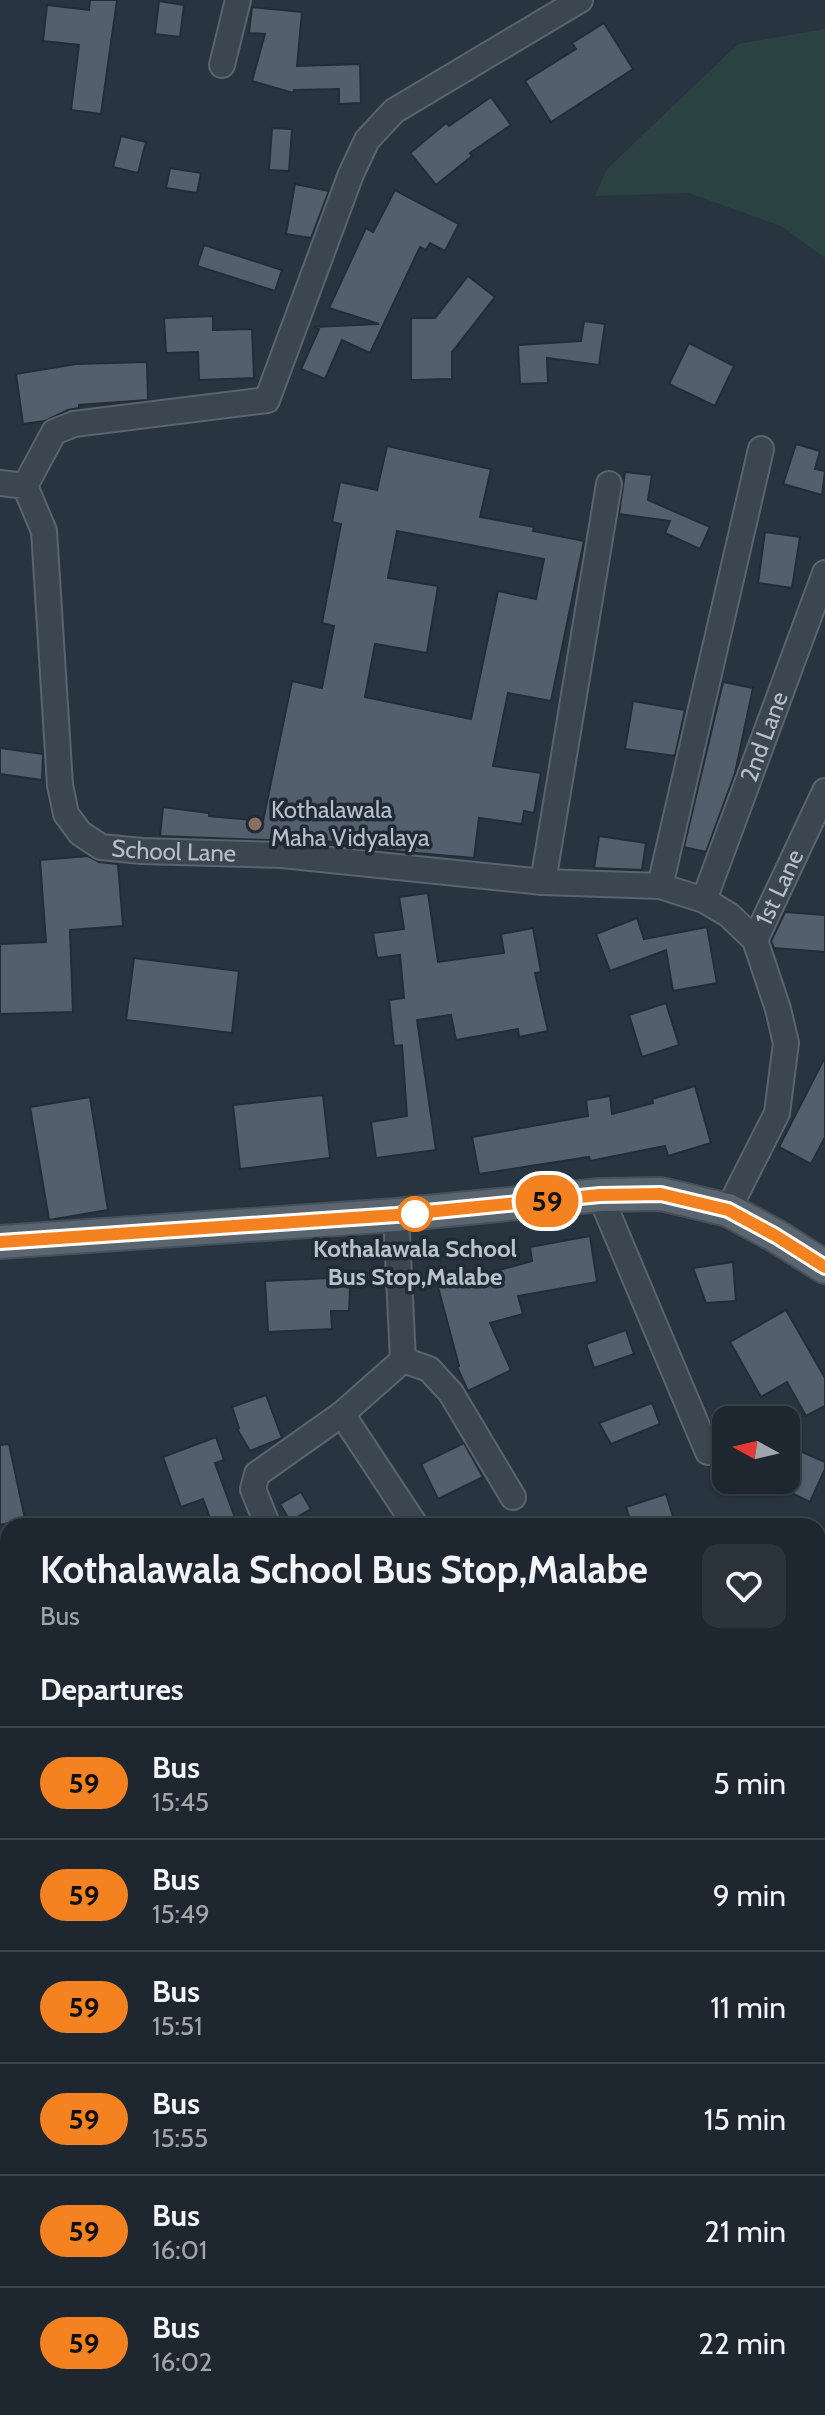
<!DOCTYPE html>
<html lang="en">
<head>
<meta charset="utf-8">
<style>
  body { margin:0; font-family:Cabin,sans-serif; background:#2b333b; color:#f1f3f6; height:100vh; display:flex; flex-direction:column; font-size:30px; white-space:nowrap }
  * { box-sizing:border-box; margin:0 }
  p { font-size:26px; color:#a1a5aa }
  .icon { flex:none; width:44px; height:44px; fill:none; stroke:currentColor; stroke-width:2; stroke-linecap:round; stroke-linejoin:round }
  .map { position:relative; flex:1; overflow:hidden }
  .side { position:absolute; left:0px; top:1518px; width:826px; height:898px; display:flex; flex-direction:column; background:#1e272f; border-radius:24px 24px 0 0; box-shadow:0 2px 6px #0004,0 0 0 2px #3c444b }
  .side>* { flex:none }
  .badge { padding:0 16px; border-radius:26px; font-size:28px; line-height:52px }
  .needle { width:52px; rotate:278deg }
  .controls { position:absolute; left:712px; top:1406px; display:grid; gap:16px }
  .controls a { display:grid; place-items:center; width:88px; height:88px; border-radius:16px; background:#1e272f; box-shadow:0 2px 6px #0004,0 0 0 2px #3c444b; font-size:40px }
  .map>.badge { position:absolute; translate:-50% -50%; box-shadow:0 0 0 4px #fff }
  h2 { padding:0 40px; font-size:30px; line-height:72px }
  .round { display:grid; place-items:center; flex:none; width:84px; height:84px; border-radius:16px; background:#2b333b }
  .headline { display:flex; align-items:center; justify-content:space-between; height:136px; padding:0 40px }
  h1 { font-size:38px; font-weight:800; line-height:60px }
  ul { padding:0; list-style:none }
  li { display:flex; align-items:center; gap:24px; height:112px; padding:0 40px; border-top:2px solid #3c444b }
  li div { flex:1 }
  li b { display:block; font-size:30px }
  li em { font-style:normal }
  li .badge { min-width:88px; font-weight:700; text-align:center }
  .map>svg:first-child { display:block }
  .green { fill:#2b4242 }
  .building { fill:#535f6d; stroke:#222d37; stroke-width:2; fill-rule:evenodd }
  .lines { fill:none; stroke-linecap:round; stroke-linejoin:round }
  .minor-casing { stroke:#59646d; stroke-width:28 }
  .major-casing { stroke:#454f59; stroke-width:36 }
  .minor { stroke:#3c4650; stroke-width:24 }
  .major { stroke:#5a656f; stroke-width:32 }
  .line-casing { stroke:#fff; stroke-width:18 }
  .line { stroke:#f58220; stroke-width:12 }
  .education-dot { fill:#8d6e63; stroke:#202b35; stroke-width:3 }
  .stop-dot { fill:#fff; stroke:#f58220; stroke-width:4 }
  .labels { text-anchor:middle; stroke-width:7; stroke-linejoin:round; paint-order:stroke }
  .street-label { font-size:24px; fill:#b8c1ca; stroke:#202b35 }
  .poi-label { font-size:24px; fill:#b8c1ca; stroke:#202b35; text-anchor:start }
  .stop-label { font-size:24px; font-weight:bold; fill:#b8c1ca; stroke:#202b35 }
</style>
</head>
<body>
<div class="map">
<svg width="825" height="2415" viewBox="0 0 825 2415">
  <rect width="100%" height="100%" fill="#28343f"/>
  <!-- green -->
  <path class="green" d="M825,29v229l-44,-32 -92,-33 -94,3 12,-27 131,-125z"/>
  <!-- building -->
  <g class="building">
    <path d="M90,0h27l-16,114 -30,-4 8,-65 -36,-4 4,-36 42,5z"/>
    <path d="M159,1l25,4 -4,32 -25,-3z"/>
    <path d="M252,7l50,5 -5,54 63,-2 1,39 -22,1v-15l-45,1 -1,3 -41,-12 13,-47 -16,-1z"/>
    <path d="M604,23l29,46 -82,53 -26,-41 51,-32 -4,-6z"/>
    <path d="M491,97l20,28 -41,28 2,3 -36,29 -26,-32 36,-30 3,3z"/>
    <path d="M272,128l20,1 -3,42 -20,-1z"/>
    <path d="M121,136l25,6 -8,31 -25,-6z"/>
    <path d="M170,168l31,5 -4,20 -31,-5z"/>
    <path d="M295,184l34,7 -18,47 -25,-4z"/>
    <path d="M395,190l64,34 -14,27 -15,-8 -4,7 -6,-3 -50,106 -28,-13 -17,39 -24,-10 18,-40 -5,-2 65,-3 -50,-16 37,-80 7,4z"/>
    <path d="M204,245l78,25 -7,21 -78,-25z"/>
    <path d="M468,276l27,21 -43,55v27l-41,1v-62h24z"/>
    <path d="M213,316v14l39,-1 2,49 -55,2 -1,-28 -32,1 -2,-35z"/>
    <path d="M584,321l21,3 -6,41 -52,-7 1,25 -28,1 -2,-39 63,-4z"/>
    <path d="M689,343l45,23 -19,40 -46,-22z"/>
    <path d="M147,362l1,38 -69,5v3l-11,2 -23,11 -22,3 -7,-50 60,-10z"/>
    <path d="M796,444l24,7 -5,18 10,2 -3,24 -39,-11z"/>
    <path d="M387,446l104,23 -11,48 54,10 -1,4 51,10 -33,160 -43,-8 -15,73 48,7 -7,40 -10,-2 -2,13 -43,-6 -5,40 -116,-10 -66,-15 -1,8 -131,-5 3,-29 46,6v3l54,5 29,-140 30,7 12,-62 -12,-3 19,-99 -9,-2 8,-40 37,8zM397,531l147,28 -8,40 -38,-8 -27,128 -106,-22 10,-53 52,9 11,-67 -50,-8z"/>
    <path d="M625,472l27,3 -4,25 62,27 -10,22 -35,-16 5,-12 -51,-7z"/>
    <path d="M765,532l35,5 -8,51 -34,-5z"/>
    <path d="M723,682l30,6 -18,85 -29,79 -22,-5z"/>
    <path d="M633,701l52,9 -10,46 -50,-7z"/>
    <path d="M0,748l43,6 -1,26 -42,-6z"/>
    <path d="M599,836l47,7 -4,27 -48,-2z"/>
    <path d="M88,856l11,6 19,2 5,62 -53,4 3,82 -73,2v-70l46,-2 -6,-82z"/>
    <path d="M428,893l10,69 66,-9 -3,-19 32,-6 8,44 -6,1 13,58 -29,6 -1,-8 -62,11 -5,-25 -34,5 19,130 -60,8 -5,-36 36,-6 -5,-71 -8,1 -5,-46 15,-2 -4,-43 -23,3 -4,-25 31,-4 -5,-32z"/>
    <path d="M785,912l40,3v37l-51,-4 -3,-7z"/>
    <path d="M637,918l7,21 63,-12 10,56 -44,8 -7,-41 -56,21 -14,-37z"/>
    <path d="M134,958l105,13 -7,62 -106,-13z"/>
    <path d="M666,1003l13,42 -37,12 -13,-42z"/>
    <path d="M825,1057v80l-14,27 -32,-17z"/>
    <path d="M695,1086l16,57 -43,13 -3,-10 -75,15 -1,-4 -110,17 -7,-37 116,-21 -2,-16 24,-4 2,18 41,-11 -1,-4z"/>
    <path d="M323,1095l7,63 -90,11 -7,-64z"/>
    <path d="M90,1097l18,113 -59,10 -19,-113z"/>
    <path d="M590,1236l7,46 -79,14 5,18 -33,9 21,47 -43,21 -11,-24 2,-1 -21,-79 94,-26 -2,-14z"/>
    <path d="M733,1262l3,39 -30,2 -13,-35z"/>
    <path d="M330,1278v8l20,1 -1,24h-18l1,18 -64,3 -3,-51z"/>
    <path d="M786,1310l39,68v28l-19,10 -19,-34 -26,15 -31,-55z"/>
    <path d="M626,1330l8,24 -40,14 -8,-24z"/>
    <path d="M266,1395l16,43 -32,13 -13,-22 2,-1 -7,-21z"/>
    <path d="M652,1403l8,21 -49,20 -12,-21z"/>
    <path d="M216,1437l8,23 -9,3 23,63h-25l-10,-27 -22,8 -18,-50z"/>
    <path d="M464,1443l19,34 -45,22 -17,-35z"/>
    <path d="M9,1444l16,75 -25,6v-80z"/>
    <path d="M800,1451l25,11v7l-15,33 -27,-13z"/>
    <path d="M301,1492l10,17 -21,12 -10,-17z"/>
    <path d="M666,1494l10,32h-44l-6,-19z"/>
  </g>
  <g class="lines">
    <!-- minor casing -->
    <g class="minor-casing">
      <g id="minor">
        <path d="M222,65l16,-65"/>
        <path id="s1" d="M0,483l25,3 19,45 16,254 6,29 14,19 21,14 41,4 140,4 261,27 117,4 44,14 25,15 26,25 23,69 8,34 -9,70 -49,97"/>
        <path d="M25,486l29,-54 20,-8 193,-24 84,-226 16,-34 27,-29 186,-111"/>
        <path d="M543,882l66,-398"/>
        <path d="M660,886l101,-437"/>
        <path id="s2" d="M704,900l121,-327"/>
        <path id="s3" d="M755,940l70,-149"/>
        <path d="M600,1195l108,257"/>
        <path d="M403,1360l26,9 22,24 62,104"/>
        <path d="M342,1414l74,112"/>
        <path d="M268,1526l-15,-37 4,-15 85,-60 61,-54 -7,-145"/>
        <path d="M0,1795l8,1"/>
        <path d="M818,1962l7,-2"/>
        <path d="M818,2267h7"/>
        <path d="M274,2408l15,7"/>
        <path d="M434,2415l2,-7"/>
        <path d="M744,2415l1,-7"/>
      </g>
    </g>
    <!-- major casing -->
    <g class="major-casing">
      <path id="major" d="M0,1242l396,-27 204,-20 61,-1 67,16 48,26 49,31"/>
    </g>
    <!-- minor -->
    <use href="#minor" class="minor"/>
    <!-- major -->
    <use href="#major" class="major"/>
  </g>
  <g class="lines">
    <!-- line casing -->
    <g class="line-casing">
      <path id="line" d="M0,1242l396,-27 204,-20 61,-1 67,16 48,26 49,31"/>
    </g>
    <!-- line -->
    <use href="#line" class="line"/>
  </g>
  <!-- markers -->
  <circle class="education-dot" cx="255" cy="824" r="8"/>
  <circle class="stop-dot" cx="415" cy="1214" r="16"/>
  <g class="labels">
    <!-- street labels -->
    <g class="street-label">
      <text dy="8" stroke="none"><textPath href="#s2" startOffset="174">2nd Lane</textPath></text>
      <text dy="8" stroke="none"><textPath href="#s1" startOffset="480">School Lane</textPath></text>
      <text dy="8" stroke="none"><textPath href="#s3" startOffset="58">1st Lane</textPath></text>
    </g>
    <!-- poi labels -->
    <g class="poi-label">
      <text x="271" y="818">Kothalawala<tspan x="271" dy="28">Maha Vidyalaya</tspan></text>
    </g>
    <!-- stop labels -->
    <g class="stop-label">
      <text x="415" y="1257">Kothalawala School<tspan x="415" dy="28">Bus Stop,Malabe</tspan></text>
    </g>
  </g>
</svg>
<div class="controls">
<a><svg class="needle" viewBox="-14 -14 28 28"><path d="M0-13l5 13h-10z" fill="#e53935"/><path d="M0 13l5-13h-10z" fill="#a1a5aa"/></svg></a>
</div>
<b class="badge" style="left:547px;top:1201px;background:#f58220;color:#111">59</b>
<section class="side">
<div class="headline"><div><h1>Kothalawala School Bus Stop,Malabe</h1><p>Bus</p></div><a class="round"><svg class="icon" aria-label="heart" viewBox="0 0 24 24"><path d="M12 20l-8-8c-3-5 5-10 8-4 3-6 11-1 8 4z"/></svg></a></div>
<h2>Departures</h2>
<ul>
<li><span class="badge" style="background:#f58220;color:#111">59</span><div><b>Bus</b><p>15:45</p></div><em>5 min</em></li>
<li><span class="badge" style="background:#f58220;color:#111">59</span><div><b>Bus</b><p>15:49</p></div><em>9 min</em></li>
<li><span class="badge" style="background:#f58220;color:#111">59</span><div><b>Bus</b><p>15:51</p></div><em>11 min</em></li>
<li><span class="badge" style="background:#f58220;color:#111">59</span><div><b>Bus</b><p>15:55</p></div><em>15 min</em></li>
<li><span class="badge" style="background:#f58220;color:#111">59</span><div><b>Bus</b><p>16:01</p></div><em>21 min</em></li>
<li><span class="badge" style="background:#f58220;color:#111">59</span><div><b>Bus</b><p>16:02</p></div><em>22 min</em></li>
</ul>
</section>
</div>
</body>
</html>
